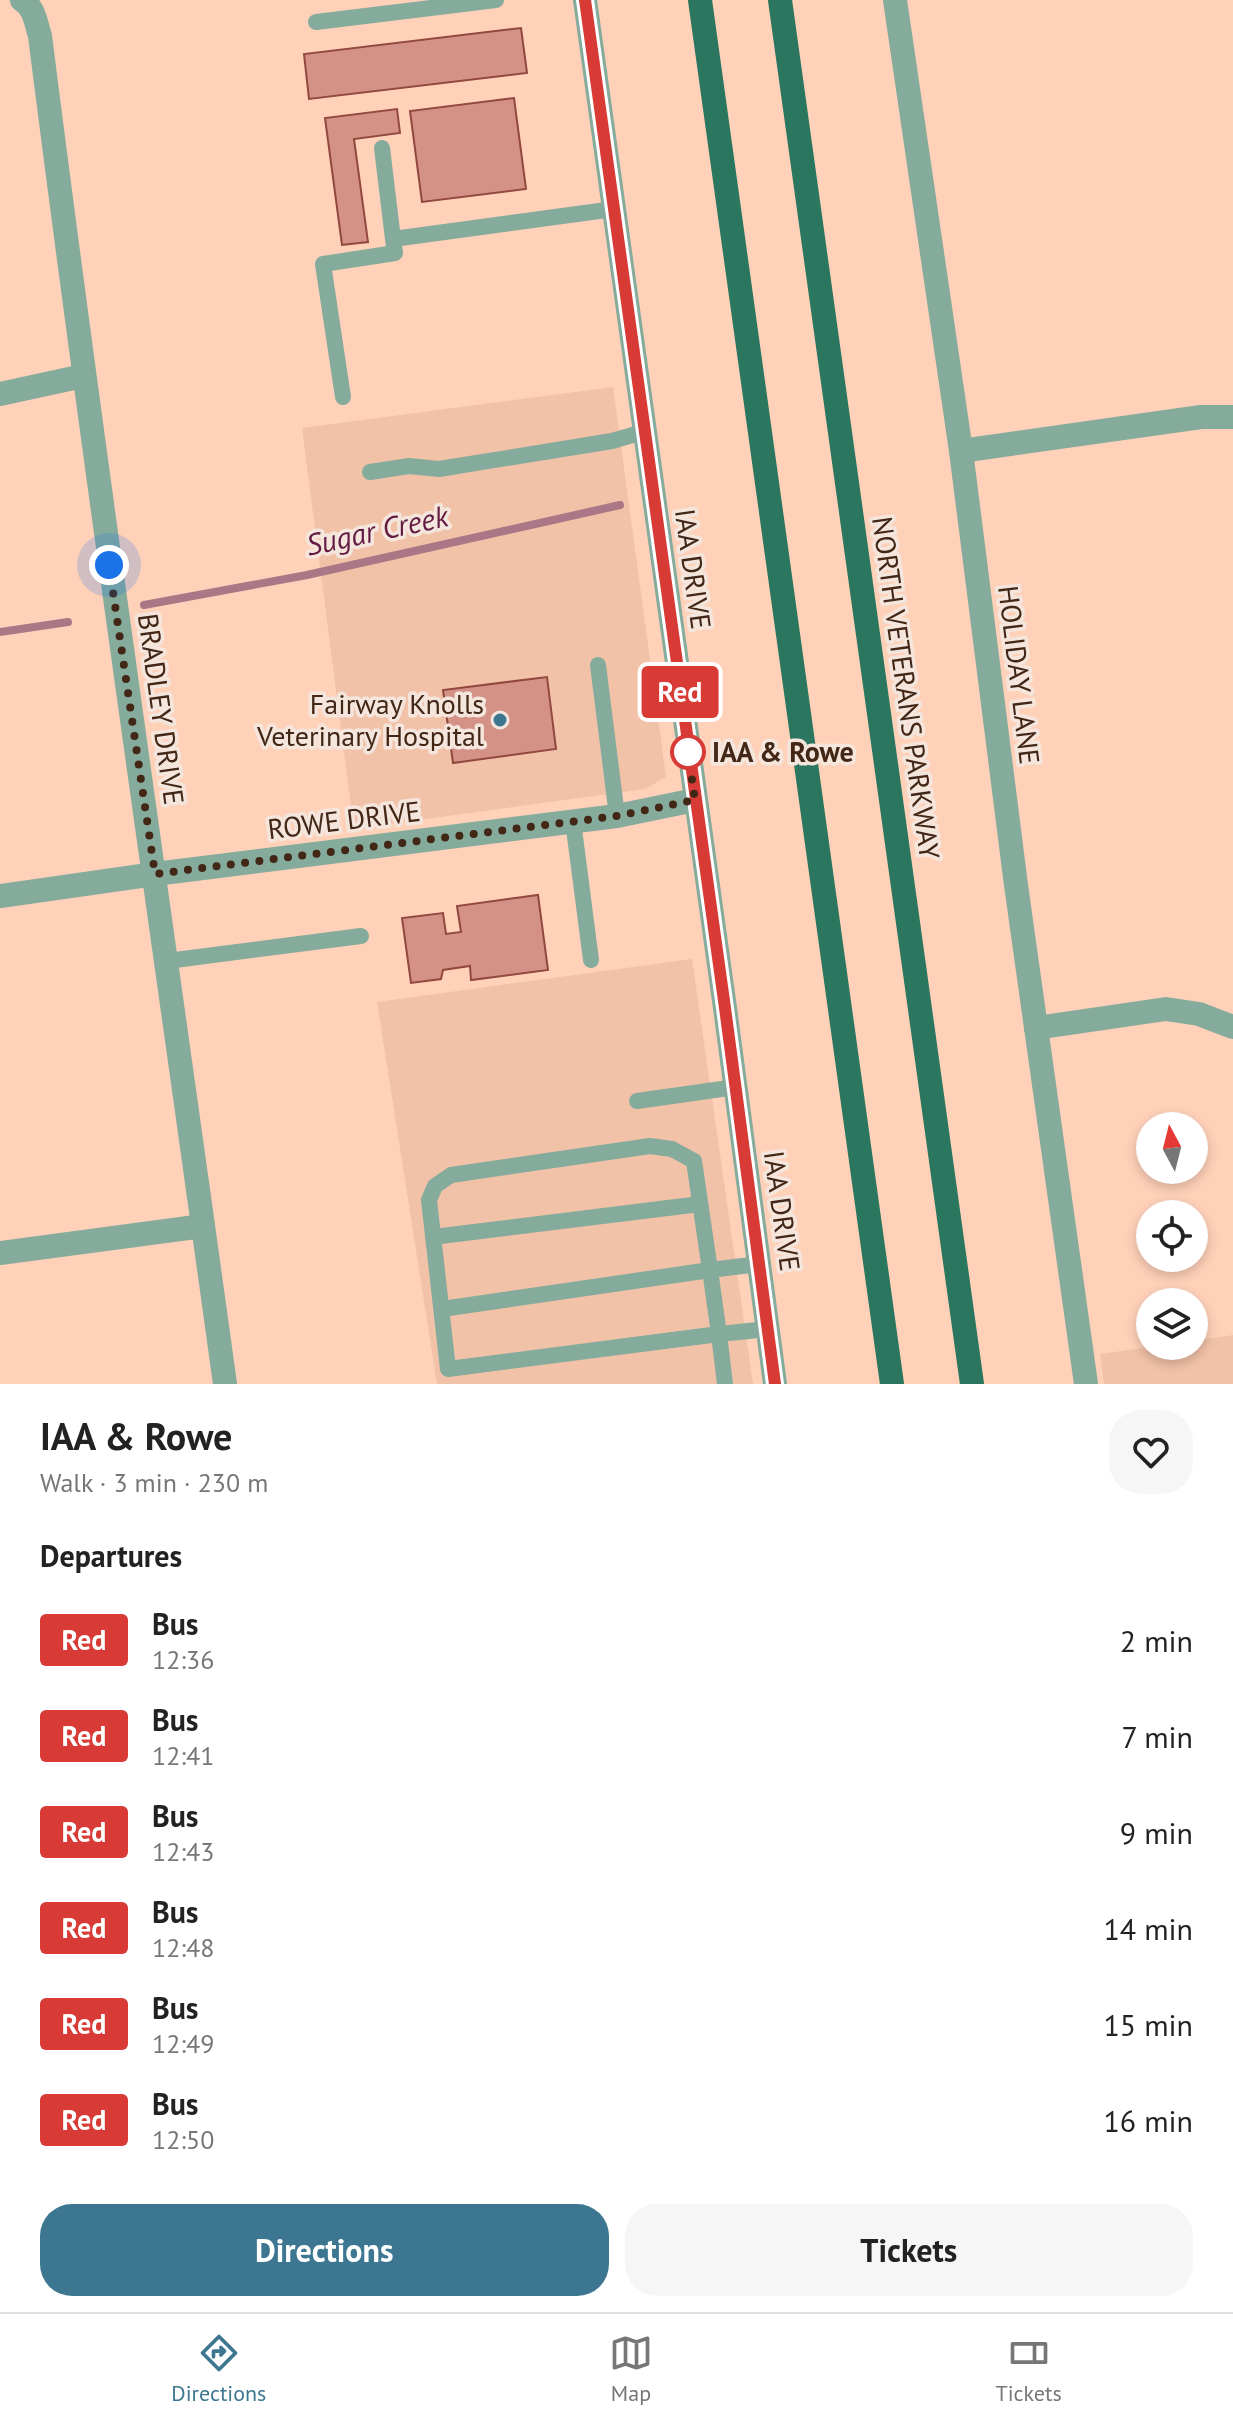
<!DOCTYPE html>
<html lang="en">
<head>
<meta charset="utf-8">
<style>
  body { margin:0; font-family:"PT Sans",sans-serif; background:#f6f6f6; color:#222; height:100vh; display:flex; flex-direction:column; font-size:30px; white-space:nowrap }
  * { box-sizing:border-box; margin:0 }
  p { font-size:26px; color:#767676 }
  .icon { flex:none; width:44px; height:44px; fill:none; stroke:currentColor; stroke-width:2; stroke-linecap:round; stroke-linejoin:round }
  .map { position:relative; height:1384px; overflow:hidden }
  .drawer { display:flex; flex-direction:column; background:#fff; flex:1 }
  .drawer>* { flex:none }
  .badge { padding:0 16px; border-radius:6px; font-size:28px; line-height:52px }
  .needle { width:52px; rotate:353deg }
  .controls { position:absolute; left:1136px; top:1112px; display:grid; gap:16px }
  .controls a { display:grid; place-items:center; width:72px; height:72px; border-radius:50%; background:#fff; box-shadow:0 4px 12px #0003; font-size:40px }
  .you { position:absolute; width:40px; height:40px; margin:-20px; border:6px solid #fff; border-radius:50%; background:#1a73e8; box-shadow:0 0 0 12px #1a73e833 }
  .map>.badge { position:absolute; translate:-50% -50%; box-shadow:0 0 0 4px #fff }
  h2 { padding:0 40px; font-size:30px; line-height:72px }
  .round { display:grid; place-items:center; flex:none; width:84px; height:84px; border-radius:32px; background:#f6f6f6 }
  .head { display:flex; align-items:center; justify-content:space-between; height:136px; padding:0 40px }
  h1 { font-size:38px; font-weight:700; line-height:60px }
  .cta { display:flex; gap:16px; margin-top:auto; padding:16px 40px }
  .cta a { flex:1; height:92px; border-radius:32px; background:#3d7690; color:#fff; font-size:32px; font-weight:700; line-height:92px; text-align:center }
  .cta a+a { background:#f6f6f6; color:#222 }
  ul { padding:0; list-style:none }
  li { display:flex; align-items:center; gap:24px; height:96px; padding:0 40px }
  li div { flex:1 }
  li b { display:block; font-size:30px }
  li em { font-style:normal }
  li .badge { min-width:88px; font-weight:700; text-align:center }
  .dock { display:flex; justify-content:space-around; align-items:center; height:112px; border-top:2px solid #e0e0e0; background:#fff; font-size:22px; color:#767676 }
  .dock a { display:grid; justify-items:center; gap:4px }
  .dock .selected { color:#3d7690 }
  .map>svg:first-child { display:block }
  .built { fill:#f2c2a8 }
  .lines { fill:none; stroke-linecap:round; stroke-linejoin:round }
  .stream { stroke:#ab7787; stroke-width:8 }
  .building { fill:#d49287; stroke:#92483e; stroke-width:2 }
  .service { stroke:#85ab9c; stroke-width:16 }
  .minor { stroke:#85ab9c; stroke-width:24 }
  .tertiary { stroke:#85ab9c; stroke-width:24 }
  .trunk { stroke:#2a765e; stroke-width:24 }
  .line-casing { stroke:#fff; stroke-width:18 }
  .line { stroke:#d83b35; stroke-width:12 }
  .walk { stroke:#422616; stroke-width:8; stroke-dasharray:0 14.4 }
  .poi-dot { fill:#3d7690; stroke:#f5e6dd; stroke-width:3 }
  .stop-dot { fill:#fff; stroke:#d83b35; stroke-width:4 }
  .labels { text-anchor:middle; stroke-width:7; stroke-linejoin:round; paint-order:stroke }
  .street-label { font-size:28px; fill:#422616; stroke:#f5e6dd }
  .poi-label { font-size:28px; fill:#422616; stroke:#f5e6dd; text-anchor:end }
  .stop-label { font-size:28px; font-weight:bold; fill:#422616; stroke:#f5e6dd; text-anchor:start }
  .water-label { font-size:30px; font-style:italic; fill:#631b44; stroke:#f5e6dd }
</style>
</head>
<body>
<div class="map">
<svg width="1233" height="1384" viewBox="0 0 1233 1384">
  <rect width="100%" height="100%" fill="#ffd1b9"/>
  <!-- built -->
  <g class="built">
    <path d="M613,387l53,390 -21,12 -291,40 -52,-401z"/>
    <path d="M692,959l61,425h-316l-60,-382z"/>
    <path d="M1233,1335v49h-129l-4,-30 57,-8h37v-5z"/>
  </g>
  <g class="lines">
    <!-- stream -->
    <g class="stream">
      <path d="M144,605l163,-30 313,-70"/>
      <path d="M0,632l68,-10"/>
    </g>
  </g>
  <!-- building -->
  <g class="building">
    <path d="M521,28l6,45 -218,26 -5,-45z"/>
    <path d="M514,98l12,91 -104,13 -12,-91z"/>
    <path d="M397,109l3,24 -46,6 14,103 -26,3 -17,-127z"/>
    <path d="M547,677l9,72 -103,14 -10,-73z"/>
    <path d="M538,895l10,75 -77,10 -1,-14 -27,4 -2,9 -30,4 -9,-65 41,-5 3,21 15,-2 -4,-26z"/>
  </g>
  <g class="lines">
    <!-- service -->
    <g class="service">
      <path d="M316,22l180,-22"/>
      <path d="M382,148l11,91 221,-30"/>
      <path d="M343,397l-20,-133 72,-11 -2,-14"/>
      <path d="M370,472l39,-6 30,3 173,-28 31,-9"/>
      <path d="M598,665l19,151"/>
      <path d="M573,821l18,139"/>
      <path d="M167,961l194,-25"/>
      <path d="M637,1101l99,-14"/>
      <path d="M433,1237l267,-33"/>
      <path d="M442,1309l268,-39 9,64 -271,35 -19,-169 6,-14 16,-11 199,-29 22,3 22,12 16,109 49,-6"/>
      <path d="M725,1384l-6,-50 49,-5"/>
    </g>
    <!-- minor -->
    <g class="minor">
      <path d="M22,0c12,7 14,23 18,36 57,450 123,898 185,1348"/>
      <path d="M895,0l66,451 55,434 70,499"/>
      <path d="M0,394l83,-18"/>
      <path d="M961,451l240,-34h32"/>
      <path d="M0,896l155,-22 462,-58 78,-16"/>
      <path d="M1036,1028l130,-19 33,5 34,13"/>
      <path d="M0,1253l203,-27"/>
    </g>
    <!-- tertiary -->
    <path class="tertiary" d="M585,0l140,1008 50,376"/>
    <!-- trunk -->
    <g class="trunk">
      <path d="M700,0l192,1384"/>
      <path d="M780,0l192,1384"/>
    </g>
  </g>
  <g class="lines">
    <!-- line casing -->
    <g class="line-casing">
      <path id="line" d="M585,0l140,1008 50,376"/>
    </g>
    <!-- line -->
    <use href="#line" class="line"/>
    <!-- walk -->
    <path class="walk" d="M109,565l46,309 462,-58 78,-16 -9,-61 2,13"/>
  </g>
  <!-- markers -->
  <circle class="poi-dot" cx="500" cy="720" r="8"/>
  <circle class="stop-dot" cx="688" cy="752" r="16"/>
  <g class="labels">
    <!-- street labels -->
    <g class="street-label">
      <text transform="translate(693 569) rotate(82)" y="10">IAA DRIVE</text>
      <text transform="translate(1019 675) rotate(83)" y="10">HOLIDAY LANE</text>
      <text transform="translate(906 688) rotate(82)" y="10">NORTH VETERANS PARKWAY</text>
      <text transform="translate(161 709) rotate(82)" y="10">BRADLEY DRIVE</text>
      <text transform="translate(344 820) rotate(-7)" y="10">ROWE DRIVE</text>
      <text transform="translate(782 1211) rotate(82)" y="10">IAA DRIVE</text>
    </g>
    <!-- poi labels -->
    <g class="poi-label">
      <text x="484" y="714">Fairway Knolls<tspan x="484" dy="32">Veterinary Hospital</tspan></text>
    </g>
    <!-- stop labels -->
    <g class="stop-label">
      <text x="712" y="762">IAA &amp; Rowe</text>
    </g>
    <!-- water labels -->
    <g class="water-label">
      <text transform="translate(377 531) rotate(-12)" y="10">Sugar Creek</text>
    </g>
  </g>
</svg>
<div class="controls">
<a><svg class="needle" viewBox="-14 -14 28 28"><path d="M0-13l5 13h-10z" fill="#e53935"/><path d="M0 13l5-13h-10z" fill="#767676"/></svg></a>
<a><svg class="icon" aria-label="locate" viewBox="0 0 24 24"><circle cx="12" cy="12" r="6"/><path d="M12 2v4M12 18v4M2 12h4M18 12h4"/></svg></a>
<a><svg class="icon" aria-label="layers" viewBox="0 0 24 24"><path d="M12 4l9 5-9 5-9-5zM3 14l9 5 9-5"/></svg></a>
</div>
<div class="you" style="left:109px;top:565px"></div>
<b class="badge" style="left:680px;top:692px;background:#d83b35;color:#fff">Red</b>
</div>
<section class="drawer">
<div class="head"><div><h1>IAA &amp; Rowe</h1><p>Walk · 3 min · 230 m</p></div><a class="round"><svg class="icon" aria-label="heart" viewBox="0 0 24 24"><path d="M12 20l-8-8c-3-5 5-10 8-4 3-6 11-1 8 4z"/></svg></a></div>
<h2>Departures</h2>
<ul>
<li><span class="badge" style="background:#d83b35;color:#fff">Red</span><div><b>Bus</b><p>12:36</p></div><em>2 min</em></li>
<li><span class="badge" style="background:#d83b35;color:#fff">Red</span><div><b>Bus</b><p>12:41</p></div><em>7 min</em></li>
<li><span class="badge" style="background:#d83b35;color:#fff">Red</span><div><b>Bus</b><p>12:43</p></div><em>9 min</em></li>
<li><span class="badge" style="background:#d83b35;color:#fff">Red</span><div><b>Bus</b><p>12:48</p></div><em>14 min</em></li>
<li><span class="badge" style="background:#d83b35;color:#fff">Red</span><div><b>Bus</b><p>12:49</p></div><em>15 min</em></li>
<li><span class="badge" style="background:#d83b35;color:#fff">Red</span><div><b>Bus</b><p>12:50</p></div><em>16 min</em></li>
</ul>
<div class="cta"><a>Directions</a><a>Tickets</a></div>
</section>
<nav class="dock">
<a class="selected"><svg class="icon" aria-label="directions" viewBox="0 0 24 24"><path d="M12 3l9 9-9 9-9-9zM9 14v-3h6M13 9l2 2-2 2"/></svg>Directions</a>
<a><svg class="icon" aria-label="map" viewBox="0 0 24 24"><path d="M3 6l6-2 6 2 6-2v14l-6 2-6-2-6 2zM9 4v14M15 6v14"/></svg>Map</a>
<a><svg class="icon" aria-label="tickets" viewBox="0 0 24 24"><path d="M3 7h18v10H3zM15 7v10"/></svg>Tickets</a>
</nav>
</body>
</html>
